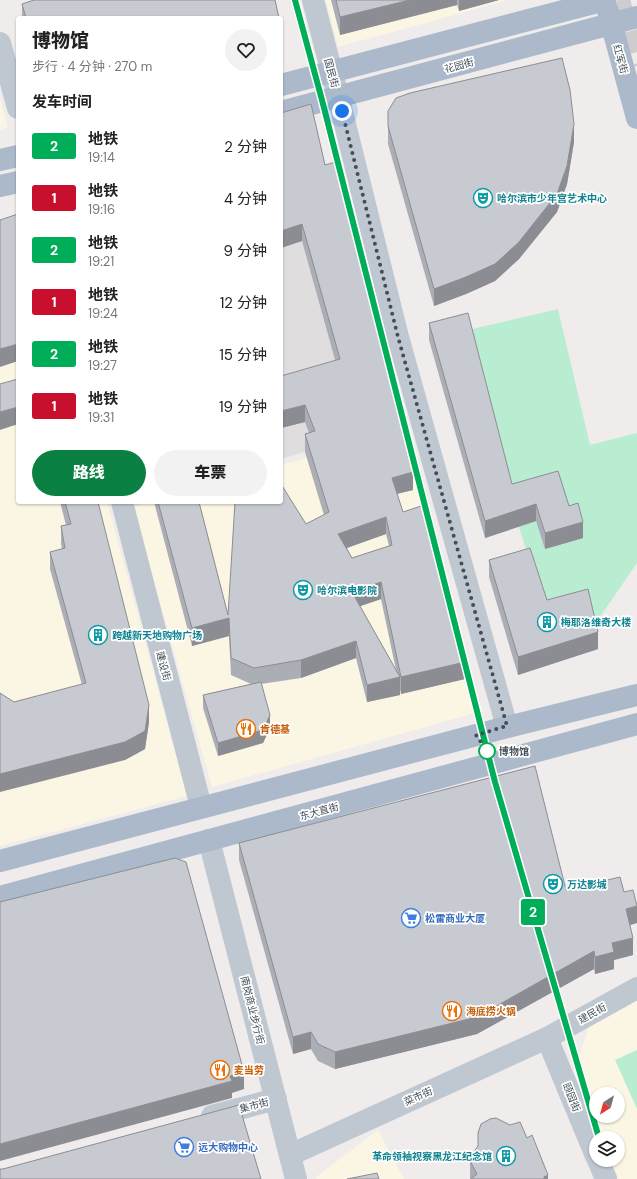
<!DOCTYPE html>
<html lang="zh">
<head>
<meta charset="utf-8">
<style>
  body { margin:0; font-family:"DM Sans","Noto Sans SC",sans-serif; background:#f2f2f2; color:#222; height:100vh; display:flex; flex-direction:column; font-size:15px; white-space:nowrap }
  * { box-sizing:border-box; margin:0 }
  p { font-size:13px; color:#767676 }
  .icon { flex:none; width:22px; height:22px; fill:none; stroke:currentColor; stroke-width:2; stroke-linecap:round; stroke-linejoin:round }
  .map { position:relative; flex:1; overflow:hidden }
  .details { position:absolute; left:16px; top:16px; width:267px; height:488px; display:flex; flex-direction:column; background:#fff; border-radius:4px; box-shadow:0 1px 3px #0004 }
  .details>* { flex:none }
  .badge { padding:0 8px; border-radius:3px; font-size:14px; line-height:26px }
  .needle { width:26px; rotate:216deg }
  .buttons { position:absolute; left:589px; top:1087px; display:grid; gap:8px }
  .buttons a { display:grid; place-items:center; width:36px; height:36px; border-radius:50%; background:#fff; box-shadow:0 1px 3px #0004; font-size:20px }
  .you { position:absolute; width:20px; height:20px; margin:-10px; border:3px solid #fff; border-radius:50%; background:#1a73e8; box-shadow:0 0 0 6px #1a73e833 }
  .map>.badge { position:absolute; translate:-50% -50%; box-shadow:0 0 0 2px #fff }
  h2 { padding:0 16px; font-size:15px; line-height:36px }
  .round { display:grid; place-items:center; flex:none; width:42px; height:42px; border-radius:21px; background:#f2f2f2 }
  .summary { display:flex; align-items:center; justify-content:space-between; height:68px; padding:0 16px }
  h1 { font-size:19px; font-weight:800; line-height:30px }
  .button { display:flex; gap:8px; margin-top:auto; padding:8px 16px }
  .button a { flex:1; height:46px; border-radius:24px; background:#0b8043; color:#fff; font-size:16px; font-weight:800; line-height:46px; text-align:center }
  .button a+a { background:#f2f2f2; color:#222 }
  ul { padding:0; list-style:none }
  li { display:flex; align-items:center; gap:12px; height:52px; padding:0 16px }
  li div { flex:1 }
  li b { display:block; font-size:15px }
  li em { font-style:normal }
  li .badge { min-width:44px; font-weight:700; text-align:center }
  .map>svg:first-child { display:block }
  .commercial { fill:#fbf6e3; fill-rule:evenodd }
  .education { fill:#e0ddde }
  .green { fill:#b9edd1 }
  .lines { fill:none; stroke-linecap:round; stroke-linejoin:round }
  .major-tunnel { stroke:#cdccce; stroke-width:22; stroke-dasharray:22 11; stroke-linecap:butt }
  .minor { stroke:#bfc7d1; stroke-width:22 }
  .major { stroke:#abb9cb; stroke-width:22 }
  .wall { fill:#acaeb5; fill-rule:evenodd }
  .shaded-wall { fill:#8c8d93 }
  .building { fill:#c8cad2; stroke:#8c8d93; fill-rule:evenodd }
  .line-casing { stroke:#fff; stroke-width:9 }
  .line { stroke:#00ae59; stroke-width:6 }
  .walk { stroke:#444e59; stroke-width:4; stroke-dasharray:0 7.2 }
  .stop-dot { fill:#fff; stroke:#00ae59; stroke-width:2 }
  .labels { text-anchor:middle; stroke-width:3.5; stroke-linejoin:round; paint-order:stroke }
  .street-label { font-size:10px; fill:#444e59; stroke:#fff }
  .culture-label { font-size:10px; font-weight:bold; fill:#0d838f; stroke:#fff; text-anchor:start }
  .food-label { font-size:10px; font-weight:bold; fill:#c56008; stroke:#fff; text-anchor:start }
  .stop-label { font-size:10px; font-weight:bold; fill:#444e59; stroke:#fff; text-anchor:start }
  .shop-label { font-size:10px; font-weight:bold; fill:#366cbe; stroke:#fff; text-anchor:start }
</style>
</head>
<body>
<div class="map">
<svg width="637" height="1179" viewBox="0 0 637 1179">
  <rect width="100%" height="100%" fill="#efeceb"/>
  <!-- commercial -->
  <g class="commercial">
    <path d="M326,0h182l-170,47z"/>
    <path d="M0,98l8,29 -8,3z"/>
    <path d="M18,323v179h89l80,294 -187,50v-518z"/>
    <path d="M403,431l79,280 -270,76 -79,-280 17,-5h131v-37z"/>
    <path d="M637,1000v179h-18l-8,-19h7v-22h-16l-28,-66 15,-46zM596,1094h22v22h-22z"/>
    <path d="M378,1130l26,49h-87l-1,-2z"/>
  </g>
  <!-- education -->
  <path class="education" d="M302,241l54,195 -75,23v-211z"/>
  <!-- green -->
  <g class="green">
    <path d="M558,309l32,136 47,-12v130l-44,64 -46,-10 -28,-90 -51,-197z"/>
    <path d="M637,1050v59l-22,-49z"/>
  </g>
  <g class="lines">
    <!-- major-tunnel -->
    <path class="major-tunnel" d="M619,0l18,66"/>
    <!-- minor -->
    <g class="minor">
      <path d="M313,0l25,96 60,241 109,390"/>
      <path d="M0,43l18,65"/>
      <path d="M122,502l79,305"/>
      <path d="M209,840l87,339"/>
      <path d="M547,1038l49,118"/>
      <path d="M212,1116l64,-17"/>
      <path d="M290,1155l257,-117 90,-50"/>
      <path d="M598,1160l8,19"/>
    </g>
    <!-- major -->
    <g class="major">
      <path d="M608,11l29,107"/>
      <path d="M281,85l324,-85"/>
      <path d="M281,112l356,-95"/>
      <path d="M0,160l18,-4"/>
      <path d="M0,186l18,-4"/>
      <path d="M0,861l507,-134 130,-32"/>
      <path d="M0,897l637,-173"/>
    </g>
  </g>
  <!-- wall -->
  <g class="wall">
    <path d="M331,0h168l-40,11 -2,-6 -117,30z"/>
    <path d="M22,4l257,14h-257z"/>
    <path d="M388,126l186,16 -7,42 -10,28 -38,47 -24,22 -29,13 -32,12 -46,-162z"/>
    <path d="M325,165l88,325 -16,4 6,18 62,167 -64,15 -1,-4v5l-33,7 -11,-44 -55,20 -40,6 9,44 -7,15 -45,13 -15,-48v-13l48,-11 -20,-9 -2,-39 -37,10 -38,-144h45l29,113 78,-91 18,-9 -19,-63v-18l4,-1 -4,-11 -24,6 54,-68 -33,-119 -21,7zM386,534l3,12 -37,12 -5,-10zM381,599l15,71 -36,-64z"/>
    <path d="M429,323l83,161 57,22 14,32 -38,11 -9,-28 -51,17 -56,-198z"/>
    <path d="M60,502h38l51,220 -4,27 -20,11 -111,-58 68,-17 -32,-116v-17l12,-3 -1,-5v-18l5,-1z"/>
    <path d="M489,560l58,40 51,49 -80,26 -29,-98z"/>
    <path d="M239,843l327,47 58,2 13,31 -7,2 3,30 -19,5v9l-19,5 -1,-5 -117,65 -142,35 -17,-8 -7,-12 -18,5 -54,-194z"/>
    <path d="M527,1138l21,41h-78v-18z"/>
  </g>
  <!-- shaded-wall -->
  <g class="shaded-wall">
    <path d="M410,0h47v5l-117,30v-18z"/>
    <path d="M459,0h40l-40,11z"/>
    <path d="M282,30v17l-1,1v-17z"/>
    <path d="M574,124v18l-7,42 -10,28 -38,47 -24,22 -29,13 -32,12v-17z"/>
    <path d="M302,224v17l-21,7v-17z"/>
    <path d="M18,344v17l-18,6v-18z"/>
    <path d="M305,405v17l-24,6v-17z"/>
    <path d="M18,407v17l-18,6v-18z"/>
    <path d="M413,472v18l-21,5v-17z"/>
    <path d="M536,504v17l-51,17v-17z"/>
    <path d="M386,517v17l-48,17v-17z"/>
    <path d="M583,522v16l-38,11v-16z"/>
    <path d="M381,582v17l-29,10v-17z"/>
    <path d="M229,618v18l-37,10v-18z"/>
    <path d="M598,632v17l-80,26v-18z"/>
    <path d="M356,641v17l-55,20v-18z"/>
    <path d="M465,662v17l-64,15v-17z"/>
    <path d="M400,677v18l-33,7v-17z"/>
    <path d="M149,705v17l-4,27 -20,11 -125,32v-18z"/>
    <path d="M270,715v13l-7,15 -45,13v-13z"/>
    <path d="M637,906v17l-11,3v-17z"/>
    <path d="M633,938v17l-19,5v9l-19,5v-17l17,-14z"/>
    <path d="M594,951v18l-117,65 -142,35v-17z"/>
    <path d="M311,1032v17l-18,5v-17z"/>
    <path d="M244,1072v17l-12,4v5l-232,63v-17z"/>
    <path d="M548,1175v4h-4v-2z"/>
  </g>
  <!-- building -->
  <g class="building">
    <path d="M34,0h241l4,18h-253l-4,-14z"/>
    <path d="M336,0h74l-70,17z"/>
    <path d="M562,58l8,32 4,34 -7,42 -10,28 -38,48 -24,22 -29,13 -32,12 -46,-163v-15l8,-13 14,-5z"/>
    <path d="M311,104l14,61 14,-4 74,311 -21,6 11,34 24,-8 38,158 -64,15 -20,-95 -29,10 48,85 -33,8 -11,-44 -55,19 -47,8 -23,-10 -2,-40 -37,10 -34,-126h41l29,113 7,-113h46v-18l25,40 23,-12 -24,-78 10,-3 -10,-26 -24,6v-35l59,-17 -38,-135 -21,7v-118zM386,517l6,28 -40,13 -14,-24z"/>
    <path d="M18,214v130l-18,5v-129z"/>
    <path d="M468,313l44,171 46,-13 11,35 9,-3 5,19 -38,11 -9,-29 -51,17 -56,-198z"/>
    <path d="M18,379v28l-18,5v-28z"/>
    <path d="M65,502h33l51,203 -4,26 -20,11 -125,32v-81l14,9 72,-19 -36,-131 15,-4 -4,-22 10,-2z"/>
    <path d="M530,548l17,52 41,-11 10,43 -80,25 -29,-97z"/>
    <path d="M261,682l9,33 -7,15 -45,13 -15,-48z"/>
    <path d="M535,766l31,124 54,-13 4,15 9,-2 4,16 -11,3 7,29 -21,5 2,9 -19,5 -1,-6 -117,66 -142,35 -17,-8 -7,-12 -18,5 -54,-194z"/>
    <path d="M175,858l11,4 58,210 -14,4 2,5 -232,63v-242z"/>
    <path d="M239,1105l22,74h-261v-10h3z"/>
    <path d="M496,1118l14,7 10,-3 7,16 5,-3 16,40 -4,2v2h-73l6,-5 -7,-13 5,-7v-4l3,-4v-13l3,-9 9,-5z"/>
    <path d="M377,1173l2,6h-32z"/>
  </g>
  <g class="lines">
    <!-- line casing -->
    <g class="line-casing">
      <path id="line" d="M295,0l27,100 173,682 104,356"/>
    </g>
    <!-- line -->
    <use href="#line" class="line"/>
    <!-- walk -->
    <path class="walk" d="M342,111l56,226 109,389 -31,9 11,16"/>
  </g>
  <!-- icons -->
  <defs>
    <g id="theatre-ring" transform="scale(1)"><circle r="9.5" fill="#fff" stroke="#0f9aa8" stroke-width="1.5"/><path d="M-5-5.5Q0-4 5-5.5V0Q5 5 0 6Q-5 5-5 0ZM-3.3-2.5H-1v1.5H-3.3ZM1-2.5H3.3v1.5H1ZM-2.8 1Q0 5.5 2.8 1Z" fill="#0f9aa8"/></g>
    <g id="building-ring" transform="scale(1)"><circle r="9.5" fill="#fff" stroke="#0f9aa8" stroke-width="1.5"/><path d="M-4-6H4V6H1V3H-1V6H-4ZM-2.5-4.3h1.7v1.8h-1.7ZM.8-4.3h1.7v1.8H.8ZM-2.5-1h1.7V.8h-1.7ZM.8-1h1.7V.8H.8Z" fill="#0f9aa8"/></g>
    <g id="restaurant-ring" transform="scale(1)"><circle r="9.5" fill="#fff" stroke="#e8710a" stroke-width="1.5"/><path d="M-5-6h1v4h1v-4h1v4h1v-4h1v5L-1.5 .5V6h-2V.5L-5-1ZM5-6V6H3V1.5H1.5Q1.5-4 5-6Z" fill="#e8710a"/></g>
    <g id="supermarket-ring" transform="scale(1)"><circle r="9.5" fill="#fff" stroke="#3f7fe0" stroke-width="1.5"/><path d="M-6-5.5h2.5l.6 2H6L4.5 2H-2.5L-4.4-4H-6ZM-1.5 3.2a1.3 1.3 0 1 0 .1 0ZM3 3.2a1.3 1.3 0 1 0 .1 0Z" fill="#3f7fe0"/></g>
  </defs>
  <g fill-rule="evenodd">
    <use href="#theatre-ring" x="483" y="198"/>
    <use href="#theatre-ring" x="303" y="590"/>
    <use href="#building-ring" x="547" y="622"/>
    <use href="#building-ring" x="98" y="635"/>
    <use href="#restaurant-ring" x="246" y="729"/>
    <use href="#theatre-ring" x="553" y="884"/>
    <use href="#supermarket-ring" x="411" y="918"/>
    <use href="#restaurant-ring" x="452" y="1011"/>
    <use href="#restaurant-ring" x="220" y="1070"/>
    <use href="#supermarket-ring" x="184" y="1147"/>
    <use href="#building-ring" x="506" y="1156"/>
  </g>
  <!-- markers -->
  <circle class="stop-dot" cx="487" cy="751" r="8"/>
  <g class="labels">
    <!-- street labels -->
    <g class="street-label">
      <text transform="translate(621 59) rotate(75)" y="4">红军街</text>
      <text transform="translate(459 65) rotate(-15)" y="4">花园街</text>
      <text transform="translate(332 73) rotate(75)" y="4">国民街</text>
      <text transform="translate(164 666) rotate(75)" y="4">建设街</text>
      <text transform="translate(319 811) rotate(-15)" y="4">东大直街</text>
      <text transform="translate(253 1010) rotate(76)" y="4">南岗商业步行街</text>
      <text transform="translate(592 1013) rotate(-29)" y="4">建民街</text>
      <text transform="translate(418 1096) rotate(-24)" y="4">菜市街</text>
      <text transform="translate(572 1097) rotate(68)" y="4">颐园街</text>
      <text transform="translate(254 1105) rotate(-15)" y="4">集市街</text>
    </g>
    <!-- culture labels -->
    <g class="culture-label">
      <text x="497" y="202">哈尔滨市少年宫艺术中心</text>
      <text x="317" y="594">哈尔滨电影院</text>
      <text x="561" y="626">梅耶洛维奇大楼</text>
      <text x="112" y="639">跨越新天地购物广场</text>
      <text x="567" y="888">万达影城</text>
      <text x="492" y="1160" text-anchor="end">革命领袖视察黑龙江纪念馆</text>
    </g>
    <!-- food labels -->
    <g class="food-label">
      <text x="260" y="733">肯德基</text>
      <text x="466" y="1015">海底捞火锅</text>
      <text x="234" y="1074">麦当劳</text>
    </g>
    <!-- stop labels -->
    <g class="stop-label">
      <text x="499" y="755">博物馆</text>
    </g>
    <!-- shop labels -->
    <g class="shop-label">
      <text x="425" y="922">松雷商业大厦</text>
      <text x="198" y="1151">远大购物中心</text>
    </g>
  </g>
</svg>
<div class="buttons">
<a><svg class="needle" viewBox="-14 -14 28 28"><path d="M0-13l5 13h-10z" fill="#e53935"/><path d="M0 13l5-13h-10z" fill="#767676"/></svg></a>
<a><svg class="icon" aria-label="layers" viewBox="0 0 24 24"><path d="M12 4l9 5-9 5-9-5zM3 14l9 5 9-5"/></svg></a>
</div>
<div class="you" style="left:342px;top:111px"></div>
<b class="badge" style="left:533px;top:912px;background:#00ae59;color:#fff">2</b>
<section class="details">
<div class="summary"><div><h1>博物馆</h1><p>步行 · 4 分钟 · 270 m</p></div><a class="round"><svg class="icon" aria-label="heart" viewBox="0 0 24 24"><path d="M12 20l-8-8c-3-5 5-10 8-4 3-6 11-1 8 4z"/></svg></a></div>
<h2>发车时间</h2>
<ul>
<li><span class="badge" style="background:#00ae59;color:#fff">2</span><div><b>地铁</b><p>19:14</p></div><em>2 分钟</em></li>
<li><span class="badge" style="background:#c8102e;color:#fff">1</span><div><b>地铁</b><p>19:16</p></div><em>4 分钟</em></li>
<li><span class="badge" style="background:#00ae59;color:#fff">2</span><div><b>地铁</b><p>19:21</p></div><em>9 分钟</em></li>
<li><span class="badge" style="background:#c8102e;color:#fff">1</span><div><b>地铁</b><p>19:24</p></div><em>12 分钟</em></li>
<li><span class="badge" style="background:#00ae59;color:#fff">2</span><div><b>地铁</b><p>19:27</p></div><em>15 分钟</em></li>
<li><span class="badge" style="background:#c8102e;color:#fff">1</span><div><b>地铁</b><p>19:31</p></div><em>19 分钟</em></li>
</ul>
<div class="button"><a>路线</a><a>车票</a></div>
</section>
</div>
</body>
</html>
